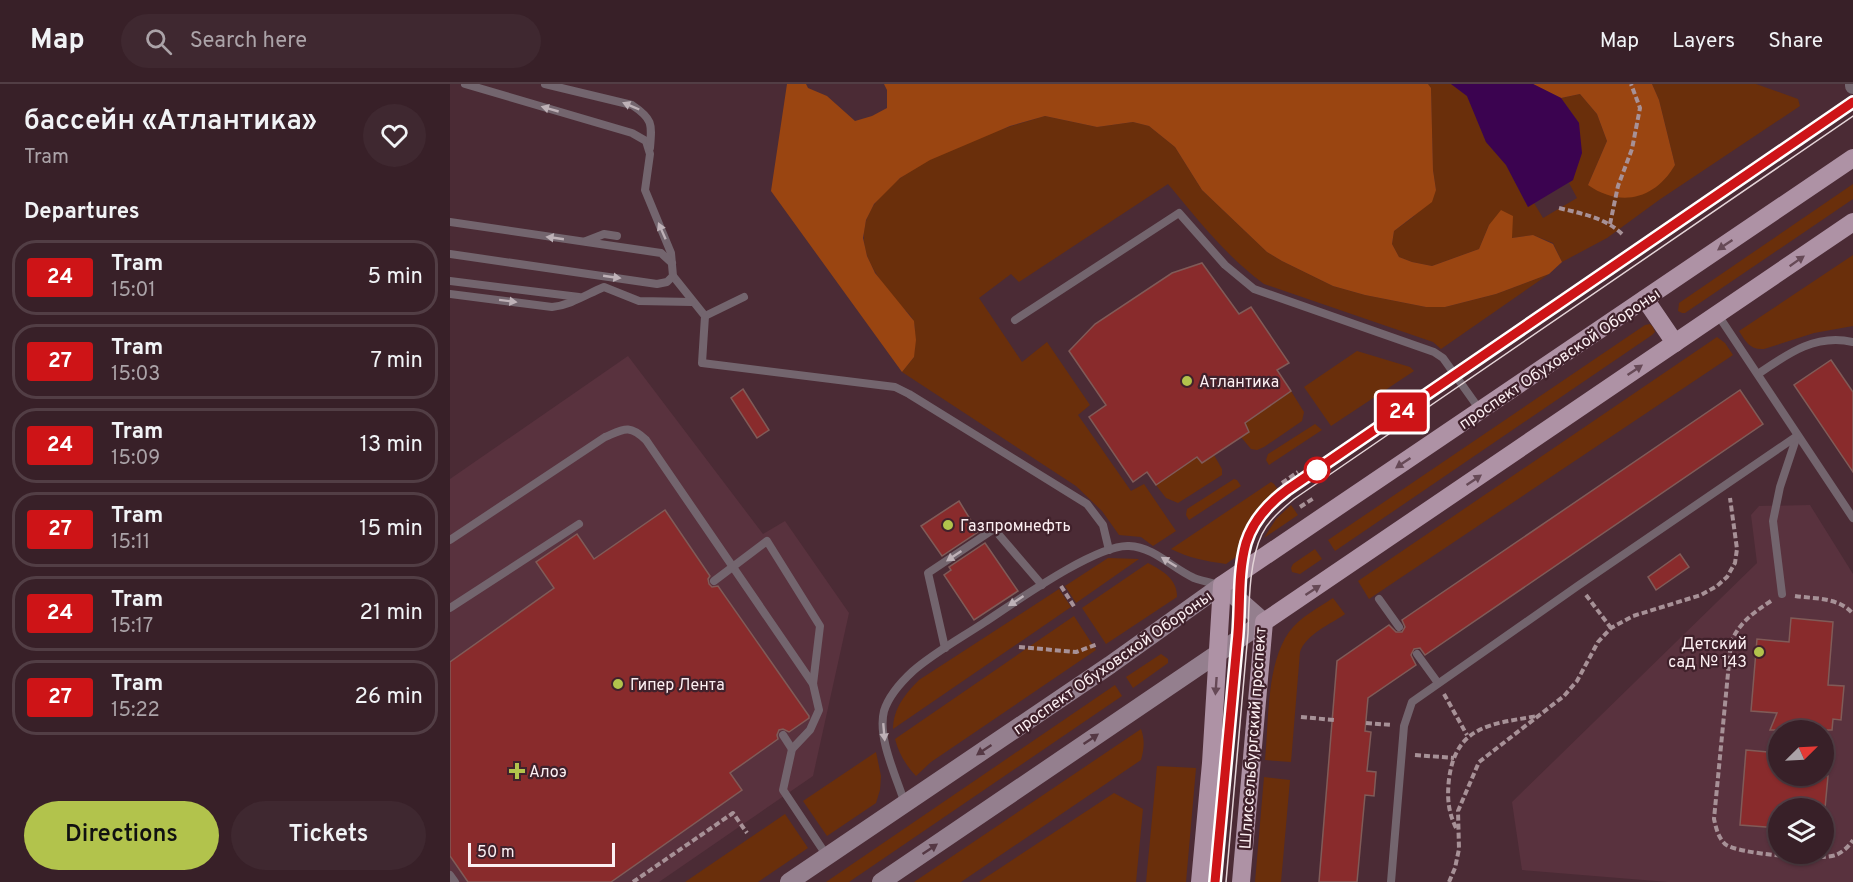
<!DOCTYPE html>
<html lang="en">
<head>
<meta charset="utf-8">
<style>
  body { margin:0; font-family:Overpass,sans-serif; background:#3f2830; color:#f1f3f6; height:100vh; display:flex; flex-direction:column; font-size:22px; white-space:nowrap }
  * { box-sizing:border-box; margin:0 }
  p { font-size:20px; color:#aba3a8 }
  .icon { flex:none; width:33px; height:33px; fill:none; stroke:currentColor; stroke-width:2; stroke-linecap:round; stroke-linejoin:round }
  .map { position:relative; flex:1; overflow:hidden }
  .panel { display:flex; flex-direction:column; background:#382028; width:450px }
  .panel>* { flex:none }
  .badge { padding:0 12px; border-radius:4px; font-size:21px; line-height:39px }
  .needle { width:39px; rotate:66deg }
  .fabs { position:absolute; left:1318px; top:636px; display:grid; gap:12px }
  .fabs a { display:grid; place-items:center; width:66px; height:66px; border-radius:50%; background:#382028; box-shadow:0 2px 4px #0004,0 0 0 2px #523e45; font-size:30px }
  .scale { position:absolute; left:18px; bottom:15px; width:147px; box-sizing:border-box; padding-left:6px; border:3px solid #fceff2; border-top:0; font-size:16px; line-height:21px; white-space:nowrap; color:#fceff2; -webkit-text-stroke:4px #40212b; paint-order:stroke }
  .map>.badge { position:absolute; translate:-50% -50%; box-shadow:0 0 0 3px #fff }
  h2 { padding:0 24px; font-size:22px; line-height:54px }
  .round { display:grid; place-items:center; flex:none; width:63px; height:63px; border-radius:32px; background:#3f2830 }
  .headline { display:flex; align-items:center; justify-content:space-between; height:102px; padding:0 24px }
  h1 { font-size:28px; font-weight:600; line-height:45px }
  .action { display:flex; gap:12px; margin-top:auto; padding:12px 24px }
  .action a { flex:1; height:69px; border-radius:36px; background:#b2c34c; color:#111; font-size:24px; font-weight:600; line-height:69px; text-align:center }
  .action a+a { background:#3f2830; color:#f1f3f6 }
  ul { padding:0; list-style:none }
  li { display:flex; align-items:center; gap:18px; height:75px; margin:0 12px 9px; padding:0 12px; border:3px solid #523e45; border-radius:24px }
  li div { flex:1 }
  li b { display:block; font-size:22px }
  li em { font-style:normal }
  li .badge { min-width:66px; font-weight:700; text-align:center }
  header { display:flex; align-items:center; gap:36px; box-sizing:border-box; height:84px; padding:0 30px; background:#382028; border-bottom:2px solid #523e45 }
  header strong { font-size:28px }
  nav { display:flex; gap:33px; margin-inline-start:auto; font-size:21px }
  .search { width:420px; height:54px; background:#3f2830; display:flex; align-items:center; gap:15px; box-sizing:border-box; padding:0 21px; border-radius:33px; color:#aba3a8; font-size:22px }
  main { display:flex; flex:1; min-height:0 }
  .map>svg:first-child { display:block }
  .built { fill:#59323e; fill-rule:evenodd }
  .green { fill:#6a2f0b }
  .forest { fill:#9a4511 }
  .water { fill:#3b0350 }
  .building { fill:#892b2c; stroke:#805b58; stroke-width:1.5 }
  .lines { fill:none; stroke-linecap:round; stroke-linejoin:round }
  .path { stroke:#a79197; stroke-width:4; stroke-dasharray:6 3; stroke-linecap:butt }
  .lane { stroke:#73656e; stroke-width:8 }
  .street { stroke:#73656e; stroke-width:16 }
  .secondary { stroke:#947f8e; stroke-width:18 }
  .primary { stroke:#ae92a5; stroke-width:18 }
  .tram { stroke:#e3d3d7; stroke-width:1.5 }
  .oneway { fill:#beb1b7 }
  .oneway2 { fill:#664956 }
  .oneway3 { fill:#553844 }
  .line-casing { stroke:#fff; stroke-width:14 }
  .line { stroke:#ce1417; stroke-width:9 }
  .poi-dot { fill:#b2c34c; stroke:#40212b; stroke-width:2 }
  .stop-dot { fill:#fff; stroke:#ce1417; stroke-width:3 }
  .labels { text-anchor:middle; stroke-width:4.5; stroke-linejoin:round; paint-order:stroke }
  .street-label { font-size:16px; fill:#fceff2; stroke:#40212b }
  .poi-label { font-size:16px; fill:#fceff2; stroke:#40212b; text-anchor:start }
</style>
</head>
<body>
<header>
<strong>Map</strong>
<div class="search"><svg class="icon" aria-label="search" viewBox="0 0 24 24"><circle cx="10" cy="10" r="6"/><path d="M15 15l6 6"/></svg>Search here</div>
<nav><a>Map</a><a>Layers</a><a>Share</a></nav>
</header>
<main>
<section class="panel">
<div class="headline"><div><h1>бассейн «Атлантика»</h1><p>Tram</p></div><a class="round"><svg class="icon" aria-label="heart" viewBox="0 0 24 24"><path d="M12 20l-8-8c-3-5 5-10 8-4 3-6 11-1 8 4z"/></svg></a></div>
<h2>Departures</h2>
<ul>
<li><span class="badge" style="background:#ce1417;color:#fff">24</span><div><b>Tram</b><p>15:01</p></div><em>5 min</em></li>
<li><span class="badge" style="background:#ce1417;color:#fff">27</span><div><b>Tram</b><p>15:03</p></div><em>7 min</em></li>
<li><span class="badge" style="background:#ce1417;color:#fff">24</span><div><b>Tram</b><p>15:09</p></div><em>13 min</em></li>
<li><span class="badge" style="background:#ce1417;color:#fff">27</span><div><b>Tram</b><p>15:11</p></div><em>15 min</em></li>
<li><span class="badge" style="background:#ce1417;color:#fff">24</span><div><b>Tram</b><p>15:17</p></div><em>21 min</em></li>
<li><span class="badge" style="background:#ce1417;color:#fff">27</span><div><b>Tram</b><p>15:22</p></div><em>26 min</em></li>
</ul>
<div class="action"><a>Directions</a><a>Tickets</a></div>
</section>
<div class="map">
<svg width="1403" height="798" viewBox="0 0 1403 798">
  <rect width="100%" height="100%" fill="#4b2b35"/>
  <!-- built -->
  <g class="built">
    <path d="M178,272l135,178 22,-13 64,92 -36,163 -154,106h-209v-403z"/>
    <path d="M1360,421l43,69v308h-185l-146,-12 -10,-68 245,-239 -6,-48 8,-9zM1329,646h45v46h-45zM1329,724h45v46h-45z"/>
  </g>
  <!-- green -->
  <g class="green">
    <path d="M978,0h23l16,12 19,46 20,23 22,42 6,-4 9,15 34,-20 -8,-15 4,-3 6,-57 -18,-25 19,-4 17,20 10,27 -19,44 87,-20 -16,-65 -7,-16h104l42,15 2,7 -141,94 -52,38 -45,24 -9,-19 -20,-8 -21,3 -23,-13 -10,24 -47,17 -20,-4 -13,-5 -7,-13 2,-13 19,-14 23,-27 -3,-20 -2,-82z"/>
    <path d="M595,32l52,11 36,-5 16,4 26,21 27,43 65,62 15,9 51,25 32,9 61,12h19l51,-13 53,-20 -108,75 -8,-7 -169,-58c-38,-28 -66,-64 -96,-100l-149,98 -8,-8 -32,24 43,64 25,-20 43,63 -12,10 53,76 13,-7 32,47 -23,15 -12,-9 -22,-2 -17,-24 -26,-25 -174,-114 12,-15c0,-10 3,-28 -1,-37 -2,-5 -8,-10 -12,-14 -12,-15 -26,-30 -33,-48 -31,-81 122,-126 177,-142z"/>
    <path d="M1403,100v15l-168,114h-3l-4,-2 1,-8z"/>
    <path d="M1403,171v71l-39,7 -50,16c-14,1 -18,-7 -25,-18z"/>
    <path d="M1200,240l3,3 2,5 -3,3 -317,216 -7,-11 317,-215z"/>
    <path d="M1267,253l8,6 8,12 -364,244 -11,-18z"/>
    <path d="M907,267l53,16 4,4 -83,55 -27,-39z"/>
    <path d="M841,307l13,21 -2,9 -38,26 -7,3 -6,-1 -10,-12 8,-5 -4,-9z"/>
    <path d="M865,340l7,6 -53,35 -3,-5 2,-6z"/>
    <path d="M764,371l8,14v6l-44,28 -12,-5 -10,-13 41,-28 5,6z"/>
    <path d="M784,395l3,1 4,6 -52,34 -3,-5 1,-6z"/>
    <path d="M821,398l3,2 5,7 -20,19 -10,17 -9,27 -14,10c-21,-3 -37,-6 -55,-15z"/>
    <path d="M841,421l7,10 -34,23 12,-19z"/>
    <path d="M865,465l7,10 -22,15 -8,-2 -1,-4 2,-4z"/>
    <path d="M658,474l31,1 -63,44 -11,-17z"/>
    <path d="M698,479c15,8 29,16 29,34l-71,47 -24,-36z"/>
    <path d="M609,505l12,18 -178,122c0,-20 12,-35 26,-49z"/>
    <path d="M883,514l12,16c-14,10 -39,20 -45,38l-9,110 -26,-2c4,-39 1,-95 24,-128 11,-15 29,-24 44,-34z"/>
    <path d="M624,532l22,34 -165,112 -15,14c-11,-12 -17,-22 -21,-37z"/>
    <path d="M711,570l7,5v4l-35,25 -7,-11z"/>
    <path d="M665,601l7,11 -273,186h-23z"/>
    <path d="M691,645c4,11 3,20 0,31l-180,122h-47z"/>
    <path d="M426,668l5,24 -1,14 -4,13 -49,33 -24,-35z"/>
    <path d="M707,682l39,2 -10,114h-40z"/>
    <path d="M814,693l26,3 -9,102h-26z"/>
    <path d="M664,709l29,16 -7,73h-157z"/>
    <path d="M335,730l23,34 -50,34h-73z"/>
  </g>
  <!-- forest -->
  <g class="forest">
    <path d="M337,0h19l2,4 19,8 28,25 17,-5 15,-8v-18l-3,-6h544l3,4 2,82 3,20 -4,12 -38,29 -2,13 7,13 13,5 20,4 47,-17 10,-24 12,-15 12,6 -1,22 21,-3 20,9 9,18 -13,12 -53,20 -51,13h-19l-61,-12 -32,-9 -51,-25 -15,-9 -65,-62 -27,-43 -26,-21 -16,-4 -36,5 -52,-11 -35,10 -80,34 -30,18 -26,26 -8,16 -3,18 4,18 8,17 39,48 2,19 -2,17 -12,15 -131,-181z"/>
    <path d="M1083,0h119l7,16 16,65c-20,34 -54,43 -87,20l19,-44 -10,-27 -17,-20 -19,4z"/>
  </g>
  <!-- water -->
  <path class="water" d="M1001,0h82l28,14 18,25 3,30 -9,27 -45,27 -22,-42 -20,-23 -19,-46z"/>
  <!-- building -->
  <g class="building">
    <path d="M752,179l37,51 12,-7 38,56 -12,7 14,21 -46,32 4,9 -47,31 -5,-6 -41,28 -9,-13 -14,10 -44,-65 17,-12 -37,-54 26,-27 77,-51z"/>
    <path d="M1381,276l22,32v80l-59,-87z"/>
    <path d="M293,305l26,41 -12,8 -26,-40z"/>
    <path d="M1290,306l23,34 -338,231 -5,-7 -6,1 -3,6 5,10 -48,33 -3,33 6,1 -4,39 9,1 -2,24 -9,-1 -8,87h-38l18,-221 52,-36 7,7h6l3,-5 -3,-7z"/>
    <path d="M509,417l19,31 -36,24 -21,-30z"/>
    <path d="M215,426l45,66 -2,3 1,5 3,3 6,-1 91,130v2l-20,14 -6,-3 -4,1 -2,5 1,4 -48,34 12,17 -131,92h-143l-18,-26v-194l104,-74 -18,-26 41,-28 17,25z"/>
    <path d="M535,459l33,48 -44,29 -30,-45 7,-5 -2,-3z"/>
    <path d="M1230,470l9,13 -33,23 -8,-13z"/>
    <path d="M1341,534l42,4 -5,63 16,1 -3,34 -8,-1 -1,11h-62l7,-17 -26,-2 6,-72 32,3z"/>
    <path d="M1296,666l33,3v23h49l-3,32h-46v20l-39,-3z"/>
  </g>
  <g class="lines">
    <!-- path -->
    <g class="path">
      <path d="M1109,124c24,6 48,10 65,28"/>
      <path d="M1160,140l8,-38 14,-37 8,-41 -9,-24"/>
      <path d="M832,399l16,-11"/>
      <path d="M850,423l14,-9"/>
      <path d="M611,502l14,22"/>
      <path d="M1136,511l25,33"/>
      <path d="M1345,512c20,3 44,1 58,18"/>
      <path d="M1321,517c-18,12 -31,21 -40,41l-17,177c2,9 4,18 11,25 11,10 96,17 111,11 7,-3 13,-9 17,-15"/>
      <path d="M569,563l57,5 22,-8"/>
      <path d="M994,610l23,41"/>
      <path d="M851,633l33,3"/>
      <path d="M916,639l26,2"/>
      <path d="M965,671l39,3"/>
      <path d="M1006,744c-8,-17 -9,-30 -7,-49 7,-54 43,-55 88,-63"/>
      <path d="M183,798l100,-69 14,20"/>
      <path d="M999,798l6,-14 4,-19 -1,-38 21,-49 85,-66 13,-15 21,-39 13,-14 22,-12 68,-21 16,-9 10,-9 8,-14 2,-14 -7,-51"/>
    </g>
    <!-- lane -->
    <g class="lane">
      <path d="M15,0l167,49 14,8 4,13 -5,36 26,63 2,23 32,40 -3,47 193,24 14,7 178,110 16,21 6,25"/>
      <path d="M95,0l87,21c21,14 20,19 18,43"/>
      <path d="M0,138l211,31 11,10"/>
      <path d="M136,157l18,-7 13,2"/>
      <path d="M0,170l207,30 10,-2 6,-6"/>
      <path d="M0,197l129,16"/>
      <path d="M0,210l102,13c19,-2 35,-13 52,-20l35,14 53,1"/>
      <path d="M1268,231l135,203"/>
      <path d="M255,232l39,-19"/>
      <path d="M565,236l164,-107 46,52 29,24 180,63 9,6 37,52"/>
      <path d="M1308,290c29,-20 58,-41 95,-32"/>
      <path d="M0,456l155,-103c19,-8 24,-13 41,3l167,244"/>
      <path d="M264,497l53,-40 53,85 -7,58 6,26 -9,20 -18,19 -9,41 44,66"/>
      <path d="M1332,510l-9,-73 7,-34 17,-51"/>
      <path d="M929,515l20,28"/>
      <path d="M0,524l129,-84"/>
      <path d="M495,564l-17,-75 66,-44 48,56"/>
      <path d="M967,570l21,29"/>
      <path d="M333,651l9,14"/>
      <path d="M455,720c-8,-26 -28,-66 -21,-93 5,-16 17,-29 29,-40 22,-19 48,-33 72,-49 29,-19 111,-78 144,-76 25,1 43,22 65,32 8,3 18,5 26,7"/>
      <path d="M0,791l5,7"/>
      <path d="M941,798l13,-156 8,-24 167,-117 218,-149"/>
    </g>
    <!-- street -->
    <path class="street" d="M1403,0v2"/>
    <!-- secondary -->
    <path class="secondary" d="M339,798l321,-217 112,-80 42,37 -383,260"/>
    <!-- primary -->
    <g class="primary">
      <path d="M1195,215l30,44"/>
      <path d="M750,798l11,-119 11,-178 631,-427"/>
      <path d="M791,798l23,-260 589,-400"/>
    </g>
    <!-- tram -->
    <g class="tram">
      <path d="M765,798c7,-81 17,-162 23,-243 2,-31 0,-65 8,-96 7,-23 22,-39 41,-53l566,-388"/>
      <path d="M776,798l22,-249c1,-29 1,-72 14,-99 7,-14 20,-25 32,-35l559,-383"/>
    </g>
  </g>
  <!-- one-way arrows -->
  <defs><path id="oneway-solid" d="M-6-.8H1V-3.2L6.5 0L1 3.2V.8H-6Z" transform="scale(1.5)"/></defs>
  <g class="oneway">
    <use href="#oneway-solid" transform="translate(181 22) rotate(-157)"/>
    <use href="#oneway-solid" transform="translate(100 25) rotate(-164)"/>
    <use href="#oneway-solid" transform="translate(212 147) rotate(-114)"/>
    <use href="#oneway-solid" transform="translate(105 154) rotate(-172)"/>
    <use href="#oneway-solid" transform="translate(162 193) rotate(8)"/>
    <use href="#oneway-solid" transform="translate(58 217) rotate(7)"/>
    <use href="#oneway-solid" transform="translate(504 472) rotate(146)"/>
    <use href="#oneway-solid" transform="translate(719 478) rotate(-148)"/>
    <use href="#oneway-solid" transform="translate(566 517) rotate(147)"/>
    <use href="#oneway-solid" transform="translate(434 648) rotate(85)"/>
  </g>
  <g class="oneway2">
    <use href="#oneway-solid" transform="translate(1275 161) rotate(146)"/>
    <use href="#oneway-solid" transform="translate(1347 177) rotate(-35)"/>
    <use href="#oneway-solid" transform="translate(1185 286) rotate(-34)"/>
    <use href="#oneway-solid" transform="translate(953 379) rotate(146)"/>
    <use href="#oneway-solid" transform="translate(1024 396) rotate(-34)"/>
    <use href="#oneway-solid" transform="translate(863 506) rotate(-33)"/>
    <use href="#oneway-solid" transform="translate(766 602) rotate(94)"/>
  </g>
  <g class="oneway3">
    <use href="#oneway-solid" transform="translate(641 655) rotate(-34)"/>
    <use href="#oneway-solid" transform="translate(534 666) rotate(146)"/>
    <use href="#oneway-solid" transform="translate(480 765) rotate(-34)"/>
  </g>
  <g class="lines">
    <!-- line casing -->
    <g class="line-casing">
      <path id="line" d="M765,798c7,-79 15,-159 22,-238 4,-33 0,-69 9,-101 7,-23 22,-39 41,-53l566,-388"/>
    </g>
    <!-- line -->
    <use href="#line" class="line"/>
  </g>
  <!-- markers -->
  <g class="poi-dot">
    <circle cx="737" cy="297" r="6"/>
    <circle cx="498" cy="441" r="6"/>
    <circle cx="1309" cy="568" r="6"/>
    <circle cx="168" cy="600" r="6"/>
    <path d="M64 678h6v6h6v6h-6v6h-6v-6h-6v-6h6z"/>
  </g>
  <circle class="stop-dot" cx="867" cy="386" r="12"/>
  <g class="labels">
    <!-- street labels -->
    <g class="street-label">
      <text transform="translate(1109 274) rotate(-34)" y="6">проспект Обуховской Обороны</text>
      <text transform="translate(662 578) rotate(-35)" y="6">проспект Обуховской Обороны</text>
      <text transform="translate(802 654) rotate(-86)" y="6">Шлиссельбургский проспект</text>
    </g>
    <!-- poi labels -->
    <g class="poi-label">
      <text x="749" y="303">Атлантика</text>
      <text x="510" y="447">Газпромнефть</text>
      <text x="1297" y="565" text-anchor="end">Детский<tspan x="1297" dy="18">сад № 143</tspan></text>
      <text x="180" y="606">Гипер Лента</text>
      <text x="79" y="693">Алоэ</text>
    </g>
  </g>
</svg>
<div class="fabs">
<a><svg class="needle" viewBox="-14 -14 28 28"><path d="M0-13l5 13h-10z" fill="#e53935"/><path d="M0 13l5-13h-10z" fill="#aba3a8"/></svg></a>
<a><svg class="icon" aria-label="layers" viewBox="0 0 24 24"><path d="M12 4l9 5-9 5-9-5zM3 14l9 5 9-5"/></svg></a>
</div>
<div class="scale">50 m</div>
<b class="badge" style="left:952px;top:328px;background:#ce1417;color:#fff">24</b>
</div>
</main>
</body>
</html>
